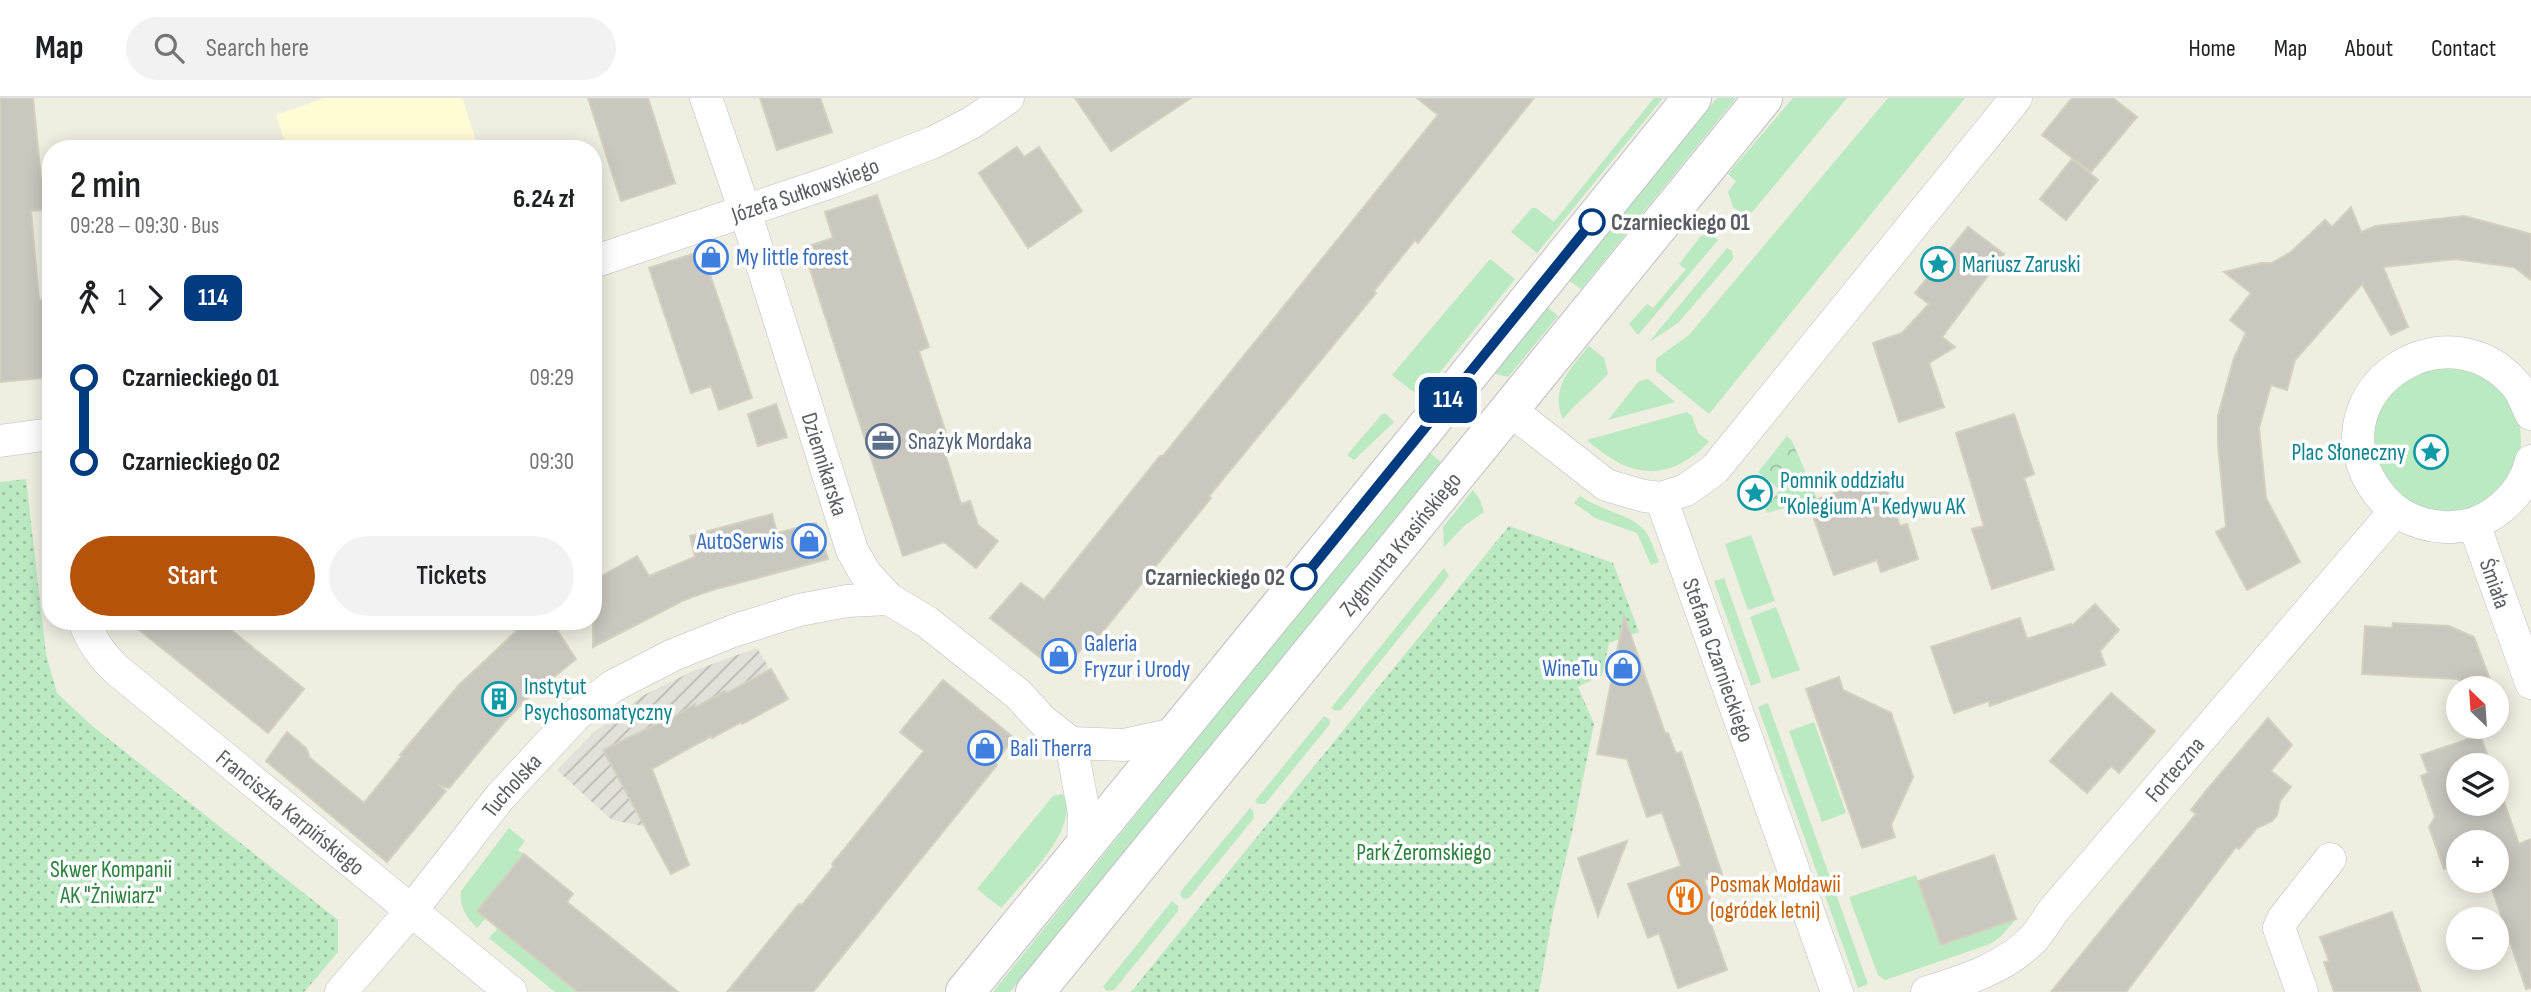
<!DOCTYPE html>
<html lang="en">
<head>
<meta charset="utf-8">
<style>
  body { margin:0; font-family:"Sofia Sans Condensed",sans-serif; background:#f2f2f2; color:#202124; height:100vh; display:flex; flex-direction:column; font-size:26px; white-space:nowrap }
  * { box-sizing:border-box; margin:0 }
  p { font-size:23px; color:#757577 }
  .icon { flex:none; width:38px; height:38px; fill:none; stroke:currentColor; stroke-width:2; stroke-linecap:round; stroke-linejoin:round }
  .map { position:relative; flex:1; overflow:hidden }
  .sheet { position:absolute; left:42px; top:42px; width:560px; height:490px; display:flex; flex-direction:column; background:#fff; border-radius:28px; box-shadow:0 4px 18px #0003 }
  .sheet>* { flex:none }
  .badge { padding:0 14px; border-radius:10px; font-size:24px; line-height:46px }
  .needle { width:46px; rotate:335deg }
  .tools { position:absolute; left:2446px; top:578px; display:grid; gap:14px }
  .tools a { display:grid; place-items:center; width:63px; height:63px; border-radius:50%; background:#fff; box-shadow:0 4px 18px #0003; font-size:35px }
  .map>.badge { position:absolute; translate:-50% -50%; box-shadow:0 0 0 4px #fff }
  .legs { display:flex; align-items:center; gap:10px; height:77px; padding:0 28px; font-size:23px }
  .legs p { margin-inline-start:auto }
  .head { display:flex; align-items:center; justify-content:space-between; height:119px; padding:0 28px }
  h1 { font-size:38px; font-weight:600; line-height:52px }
  .button { display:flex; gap:14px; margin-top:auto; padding:14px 28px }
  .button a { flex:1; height:80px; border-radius:42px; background:#b45309; color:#fff; font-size:28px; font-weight:600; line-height:80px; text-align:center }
  .button a+a { background:#f2f2f2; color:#202124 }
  ul { padding:0 28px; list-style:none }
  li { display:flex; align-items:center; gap:24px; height:84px; font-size:26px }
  li i { display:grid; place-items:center; width:10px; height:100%; margin:0 9px; background:currentColor }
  li i::after { content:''; width:18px; height:18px; margin:-9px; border:5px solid; border-radius:50%; background:#fff }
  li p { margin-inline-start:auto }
  li:first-child i { background:linear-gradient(#0000 50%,currentColor 0) }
  li:last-child i { background:linear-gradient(currentColor 50%,#0000 0) }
  header { display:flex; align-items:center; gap:42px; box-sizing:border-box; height:98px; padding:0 35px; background:#fff; border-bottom:2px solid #e0e0e0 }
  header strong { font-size:33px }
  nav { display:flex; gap:38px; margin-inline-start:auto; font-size:24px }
  .search { width:490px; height:63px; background:#f2f2f2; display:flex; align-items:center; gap:18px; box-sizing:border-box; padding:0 24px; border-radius:38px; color:#757577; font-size:26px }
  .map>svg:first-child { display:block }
  .commercial { fill:#fffcd6 }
  .industrial { fill:url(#industrial-furrows) }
  .grass { fill:#bbe9c2 }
  .forest { fill:url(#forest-crowns) }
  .park { fill:url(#park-dots) }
  .building { fill:#c9c7be; stroke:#d4d0bf; stroke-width:2 }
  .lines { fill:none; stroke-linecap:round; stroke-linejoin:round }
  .minor-casing { stroke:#bcbec4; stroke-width:33 }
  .secondary-casing { stroke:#bec0c9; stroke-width:40 }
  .minor { stroke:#fff; stroke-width:32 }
  .secondary { stroke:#fff; stroke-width:38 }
  .line-1-casing { stroke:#fff; stroke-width:16 }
  .line-1 { stroke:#003b80; stroke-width:10 }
  .stop-1-dot { fill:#fff; stroke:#003b80; stroke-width:3.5 }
  .labels { text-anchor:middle; stroke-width:7; stroke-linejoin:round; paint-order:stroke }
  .street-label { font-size:23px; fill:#5a5d64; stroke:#fff }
  .stop-label { font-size:23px; font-weight:bold; fill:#5a5d64; stroke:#fff; text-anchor:start }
  .shop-label { font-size:23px; fill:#366cbe; stroke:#fff; text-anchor:start }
  .culture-label { font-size:23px; fill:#0d838f; stroke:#fff; text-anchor:start }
  .service-label { font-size:23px; fill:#4e5e75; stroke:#fff; text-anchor:start }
  .park-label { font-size:23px; fill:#2b823c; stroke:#fff }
  .food-label { font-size:23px; fill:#c56008; stroke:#fff; text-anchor:start }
</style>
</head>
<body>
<header>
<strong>Map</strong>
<div class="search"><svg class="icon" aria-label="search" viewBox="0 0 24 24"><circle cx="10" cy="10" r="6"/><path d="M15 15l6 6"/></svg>Search here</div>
<nav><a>Home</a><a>Map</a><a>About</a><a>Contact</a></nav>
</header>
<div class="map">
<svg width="2531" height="894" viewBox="0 0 2531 894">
  <defs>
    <pattern id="industrial-furrows" width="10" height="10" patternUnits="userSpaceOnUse" patternTransform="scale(1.75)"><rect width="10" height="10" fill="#e2e0d9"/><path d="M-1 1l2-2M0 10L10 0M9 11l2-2" fill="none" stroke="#bab9b4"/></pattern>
    <pattern id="forest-crowns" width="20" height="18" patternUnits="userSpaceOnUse" patternTransform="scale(1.75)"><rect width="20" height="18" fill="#bbe9c2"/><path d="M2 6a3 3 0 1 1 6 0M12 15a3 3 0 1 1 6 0" fill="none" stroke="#9bc0a1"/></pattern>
    <pattern id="park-dots" width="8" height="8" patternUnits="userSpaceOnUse" patternTransform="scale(1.75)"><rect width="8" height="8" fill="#bbe9c2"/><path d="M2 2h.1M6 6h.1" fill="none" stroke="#9bc0a1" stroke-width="1.8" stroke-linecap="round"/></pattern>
  </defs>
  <rect width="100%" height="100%" fill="#eeeee1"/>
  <!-- commercial -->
  <path class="commercial" d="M325,0h137l17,51h-192l-11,-34z"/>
  <!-- industrial -->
  <path class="industrial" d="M757,550l31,51 -46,25 -1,-2 -59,31 -2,-2 -29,16 7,14 -2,2 13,33 -26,10 -31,-6 -55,-50 35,-36 50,-38 51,-25z"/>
  <!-- grass -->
  <g class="grass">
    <path d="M1654,0h9l-126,155 -26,-21 21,-24h4l18,14z"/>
    <path d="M1717,0h19l-155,191 -13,-9z"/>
    <path d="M1793,0h54l-93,112 -8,7 -13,-10 -5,-15 8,-11 -8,-7z"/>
    <path d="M1888,0h77l-256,316 -53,-43v-12l33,-24z"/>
    <path d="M1711,135l7,7 -80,95 -9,-11 18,-20 6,4 33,-39 -7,-5 22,-28z"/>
    <path d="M1727,150l5,3 1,8 -55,64 -29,19z"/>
    <path d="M1490,161l25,20 -95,118 -28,-22z"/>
    <path d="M1547,209l11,9 -50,61 -15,-4z"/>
    <path d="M1589,248l15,12 4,16c-15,16 -31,28 -45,45 -13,-31 7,-50 26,-73z"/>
    <circle cx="2447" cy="342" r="74"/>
    <path d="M1648,281l27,23 -67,18 31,-39z"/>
    <path d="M1687,314l5,4 6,17 11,9c-42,42 -80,36 -122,-2z"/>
    <path d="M1385,315l9,9 -40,38 -7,-5 35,-41z"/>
    <path d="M1429,354l12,10 -431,530h-17z"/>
    <path d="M1473,392l7,10 4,12 -20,14 -20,21 -1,-20z"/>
    <path d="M1580,398c19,14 53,19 65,35 6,8 10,21 14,31l-8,3 -14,-32 -42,-15 -21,-15z"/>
    <path d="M1751,437l24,66 -27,9 -23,-66z"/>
    <path d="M1444,470l5,8 -108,134 -6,1 -4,-3z"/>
    <path d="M1724,480l37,104 -10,4 -37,-105z"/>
    <path d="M1776,509l24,63 -28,9 -22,-62z"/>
    <path d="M1768,605l100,281 -10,4 -100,-281z"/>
    <path d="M1324,618l5,3 1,5 -65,80h-7l-3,-3z"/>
    <path d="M1814,624l32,91 -24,9 -33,-91z"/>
    <path d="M1061,696l5,2c9,40 -41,83 -65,112l-24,-19 76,-93z"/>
    <path d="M1250,710l3,3 1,7 -65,80 -5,1 -4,-4 2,-5z"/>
    <path d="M509,730l16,13 -7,9 6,4 -46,56 8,8 -9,10c-10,-10 -18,-21 -16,-37z"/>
    <path d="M1916,777l25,70 75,-26 -16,18 -10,7 -105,36 -7,-5 -29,-78z"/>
    <path d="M1172,803l6,5v5l-64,79 -7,1 -4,-4z"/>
    <path d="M498,830l80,64h-23l-66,-54z"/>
  </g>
  <!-- forest -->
  <path class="forest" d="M1787,338l5,5 25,58 -50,14 -2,-4 15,-19 -22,-18z"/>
  <!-- park -->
  <g class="park">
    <path d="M26,381l20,175 11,39 34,32 247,195v32l-34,40h-304v-510z"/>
    <path d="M1509,428l104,37 26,69 -30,11 -7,32 -24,12 16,37 -21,104 -20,85 -14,79h-408z"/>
  </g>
  <!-- building -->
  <g class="building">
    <path d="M0,0h33l8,80h5l4,31 -19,2 8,89 12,-1v78l-51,5z"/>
    <path d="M588,0h60l27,85 -54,18z"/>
    <path d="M760,0h60l12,34 -55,18z"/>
    <path d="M1075,0h116l-80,53z"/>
    <path d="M1417,0h117l-116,145 -3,-3 -41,51 2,2 -167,203 2,2 -124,153 -5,-3 -21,26 -71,-56 31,-35 23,17 116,-144h3l275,-341z"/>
    <path d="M2072,0h41l24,19 -46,55 -49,-37z"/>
    <path d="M1017,49l7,10 15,-10 43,64 -54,37 -49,-75z"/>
    <path d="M2072,61l26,21 -32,40 -26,-21z"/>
    <path d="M877,97l52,152 -10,4 27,82 -7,2 22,69 9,-3 8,24 20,16 -22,27 -32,-26 -41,14 -100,-308 30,-10 -8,-26z"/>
    <path d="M2351,109l10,25 15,-6 88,-10 67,18v46l-17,-13 -59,-8 -72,8 25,60 -17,8 -29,-51 -67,76 -8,30 -16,-5 -12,43 7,70 34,64 -53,28 -31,-58 10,-5 -8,-82v-29l16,-58 12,-25 -16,-13 21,-27 -27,-21 37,-9h11l19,-11 34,-32 7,7z"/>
    <path d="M1968,129l36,27 -62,83 13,10 -26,16 15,44 -45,15 -26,-79 29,-10 27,-29 -14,-11z"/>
    <path d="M702,153l50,147 -33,12 -8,-24 -20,7 -42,-125z"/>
    <path d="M776,306l11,33 -29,9 -10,-32z"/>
    <path d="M2014,316l20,60 -10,4 30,91 -62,20 -20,-60 12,-3 -28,-93z"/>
    <path d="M1882,378l18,50 7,-2 11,35 -37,13 -4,-12 -43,15 -20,-56 9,-3 -6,-17z"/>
    <path d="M772,416l5,19 39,-10 12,36 -116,31 -28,10 -91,47v-66l44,-25 12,20 46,-19 -5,-21z"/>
    <path d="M2095,506l24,26 -19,21 5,14 -115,41 -1,-5 -35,12 -23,-66 89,-29 7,21 44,-15 1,2z"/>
    <path d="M1624,518l41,117h3l8,21 5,-2 41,122 -18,6 11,31 -8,2 20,57 -49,18 -19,-55 -11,5 -20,-54 53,-18 -19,-54 -15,5 -20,-58 -30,-5z"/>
    <path d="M128,523h92l84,68 -36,44z"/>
    <path d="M526,524l29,5 21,32 -48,39 -23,23 -56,67 -11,-3 8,6 -59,71 -121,-101 21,-29 19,16 4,10 54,45 38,-47 -2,-1 59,-70z"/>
    <path d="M2393,525l56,3 25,11 19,51h-31l-3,-9 -97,-5 3,-48 27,2z"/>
    <path d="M771,571l17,30 -46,25 -1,-2 -29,16 -1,-2 -59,33 37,96 -18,9 -68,-124 62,-30 1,2 29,-18 1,3 29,-16 2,2z"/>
    <path d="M1839,579l4,13 48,23 22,64 -22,48 4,12 -33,11 -56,-159z"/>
    <path d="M943,582l71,58 -19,25 2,2 -184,227h-86l72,-88 3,1 32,-39 -2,-2 92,-113 -24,-19z"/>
    <path d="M2111,595l44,38 -36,42 -8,-7 -24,27 -37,-32z"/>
    <path d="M2268,620l24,27 -21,26 20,16 -11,14 -3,14 -5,6 -15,7 -18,21 -3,-2 -110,145h-75l145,-178 -5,-4 14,-18z"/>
    <path d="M2480,637l11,30h-32v38h38v-21l22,62 12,-5v149l-5,1 -37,-109h8v-38h-38v22l-15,5 -15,-42 6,-10 -14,-41 7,-3 -7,-18z"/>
    <path d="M1627,743l-29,75 -20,-58z"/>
    <path d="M524,756l49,40 -6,8 111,90h-100l-101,-81z"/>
    <path d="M1994,757l22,64 -75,26 -23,-64z"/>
    <path d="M2392,814l29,80h-87l-10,-30 5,-1 -9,-24z"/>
  </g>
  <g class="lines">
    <!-- minor casing -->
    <g class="minor-casing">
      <g id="minor">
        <path id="s1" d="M706,0l39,113 107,339 13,23 24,26 38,23 91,72 25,27 28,22 53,2 51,-11"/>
        <path id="s2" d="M593,164l244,-82 97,-38 37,-19 37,-25"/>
        <path d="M1509,311l97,76 38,11 17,2 25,-8 29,-21 301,-371"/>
        <path d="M2531,316c-5,-9 -8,-21 -15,-29 -66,-78 -190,-3 -150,88 9,18 20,33 38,43 26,13 56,16 82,2 22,-12 39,-32 45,-57"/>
        <path d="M0,343l51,-7"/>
        <path id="s3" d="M1661,400l176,494"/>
        <path id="s4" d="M2474,426l57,159"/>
        <path id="s5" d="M84,523c8,21 18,35 34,50l393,321"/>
        <path d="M1071,645l13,70 -1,34"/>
        <path id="s6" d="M341,894l70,-81 89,-114 77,-83 36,-28 60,-31 60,-24 66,-21 48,-9 42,-2"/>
        <path id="s7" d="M1927,894c37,-11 80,-25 107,-54 7,-8 13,-18 19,-27l342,-400"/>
        <path d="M2302,894l-23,-64 4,-9 47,-60"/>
      </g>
    </g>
    <!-- secondary casing -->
    <g class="secondary-casing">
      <g id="secondary">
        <path d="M965,894l467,-572 260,-322"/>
        <path id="s8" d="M1035,894l728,-894"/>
      </g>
    </g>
    <!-- minor -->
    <use href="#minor" class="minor"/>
    <!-- secondary -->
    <use href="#secondary" class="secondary"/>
  </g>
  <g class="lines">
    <!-- line-1 casing -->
    <g class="line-1-casing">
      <path id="line-1" d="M1304,479l288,-355"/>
    </g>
    <!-- line-1 -->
    <use href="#line-1" class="line-1"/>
  </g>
  <!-- icons -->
  <defs>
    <g id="shop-ring" transform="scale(1.75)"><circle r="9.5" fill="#fff" stroke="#3f7fe0" stroke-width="1.5"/><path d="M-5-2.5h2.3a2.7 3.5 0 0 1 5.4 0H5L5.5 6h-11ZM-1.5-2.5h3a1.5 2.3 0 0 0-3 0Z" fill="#3f7fe0"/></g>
    <g id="sight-ring" transform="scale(1.75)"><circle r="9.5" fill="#fff" stroke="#0f9aa8" stroke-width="1.5"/><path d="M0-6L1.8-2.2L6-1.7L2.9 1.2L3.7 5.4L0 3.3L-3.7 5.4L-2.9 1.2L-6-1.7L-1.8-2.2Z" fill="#0f9aa8"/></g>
    <g id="office-ring" transform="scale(1.75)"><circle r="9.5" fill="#fff" stroke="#5c6f8a" stroke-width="1.5"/><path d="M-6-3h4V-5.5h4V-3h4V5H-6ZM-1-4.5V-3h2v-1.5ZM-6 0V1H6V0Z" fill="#5c6f8a"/></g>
    <g id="building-ring" transform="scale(1.75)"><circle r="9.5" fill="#fff" stroke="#0f9aa8" stroke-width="1.5"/><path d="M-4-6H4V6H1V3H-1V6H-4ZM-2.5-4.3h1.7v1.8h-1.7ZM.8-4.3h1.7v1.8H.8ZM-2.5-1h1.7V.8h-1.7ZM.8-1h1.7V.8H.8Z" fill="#0f9aa8"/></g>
    <g id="restaurant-ring" transform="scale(1.75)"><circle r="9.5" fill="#fff" stroke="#e8710a" stroke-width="1.5"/><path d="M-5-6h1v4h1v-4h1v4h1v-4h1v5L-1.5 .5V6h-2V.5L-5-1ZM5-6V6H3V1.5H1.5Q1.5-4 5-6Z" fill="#e8710a"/></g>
  </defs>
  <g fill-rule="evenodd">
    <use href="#shop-ring" x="711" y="159"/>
    <use href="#sight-ring" x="1938" y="166"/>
    <use href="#office-ring" x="883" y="343"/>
    <use href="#sight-ring" x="2431" y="354"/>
    <use href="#sight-ring" x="1755" y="395"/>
    <use href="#shop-ring" x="809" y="443"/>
    <use href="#shop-ring" x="1059" y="558"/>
    <use href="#shop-ring" x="1623" y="570"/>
    <use href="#building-ring" x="499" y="601"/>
    <use href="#shop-ring" x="985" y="650"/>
    <use href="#restaurant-ring" x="1685" y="799"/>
  </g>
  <!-- markers -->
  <g class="stop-1-dot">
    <circle cx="1592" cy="124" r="12"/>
    <circle cx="1304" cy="479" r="12"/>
  </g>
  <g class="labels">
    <!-- street labels -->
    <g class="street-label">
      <text dy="8" stroke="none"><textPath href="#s2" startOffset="224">Józefa Sułkowskiego</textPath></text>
      <text dy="8" stroke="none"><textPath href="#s1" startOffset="385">Dziennikarska</textPath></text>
      <text dy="8" stroke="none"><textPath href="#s8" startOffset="578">Zygmunta Krasińskiego</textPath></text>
      <text dy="8" stroke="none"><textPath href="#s4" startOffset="63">Śmiała</textPath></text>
      <text dy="8" stroke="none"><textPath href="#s3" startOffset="172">Stefana Czarnieckiego</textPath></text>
      <text dy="8" stroke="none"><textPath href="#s7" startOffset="341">Forteczna</textPath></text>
      <text dy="8" stroke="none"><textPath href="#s6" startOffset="268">Tucholska</textPath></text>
      <text dy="8" stroke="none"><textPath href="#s5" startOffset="284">Franciszka Karpińskiego</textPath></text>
    </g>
    <!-- stop labels -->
    <g class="stop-label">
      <text x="1611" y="132">Czarnieckiego 01</text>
      <text x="1285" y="487" text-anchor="end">Czarnieckiego 02</text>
    </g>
    <!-- shop labels -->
    <g class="shop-label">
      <text x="736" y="167">My little forest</text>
      <text x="784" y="451" text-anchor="end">AutoSerwis</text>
      <text x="1084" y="553">Galeria<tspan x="1084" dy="26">Fryzur i Urody</tspan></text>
      <text x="1598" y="578" text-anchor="end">WineTu</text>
      <text x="1010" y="658">Bali Therra</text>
    </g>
    <!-- culture labels -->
    <g class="culture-label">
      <text x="1962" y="174">Mariusz Zaruski</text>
      <text x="2406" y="362" text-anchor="end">Plac Słoneczny</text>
      <text x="1780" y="390">Pomnik oddziału<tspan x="1780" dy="26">"Kolegium A" Kedywu AK</tspan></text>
      <text x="524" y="596">Instytut<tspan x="524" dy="26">Psychosomatyczny</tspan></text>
    </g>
    <!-- service labels -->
    <g class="service-label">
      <text x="908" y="351">Snażyk Mordaka</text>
    </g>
    <!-- park labels -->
    <g class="park-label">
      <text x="1424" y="762">Park Żeromskiego</text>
      <text x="111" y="779">Skwer Kompanii<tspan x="111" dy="26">AK "Żniwiarz"</tspan></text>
    </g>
    <!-- food labels -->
    <g class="food-label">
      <text x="1710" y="794">Posmak Mołdawii<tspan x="1710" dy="26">(ogródek letni)</tspan></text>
    </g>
  </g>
</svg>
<div class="tools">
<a><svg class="needle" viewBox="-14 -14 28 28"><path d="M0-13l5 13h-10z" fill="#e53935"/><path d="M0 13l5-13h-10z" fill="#757577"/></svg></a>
<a><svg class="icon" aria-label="layers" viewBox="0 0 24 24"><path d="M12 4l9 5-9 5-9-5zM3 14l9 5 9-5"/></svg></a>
<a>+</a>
<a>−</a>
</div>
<b class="badge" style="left:1448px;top:302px;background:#003b80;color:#fff">114</b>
<section class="sheet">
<div class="head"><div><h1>2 min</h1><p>09:28 – 09:30 · Bus</p></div><b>6.24 zł</b></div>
<div class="legs"><svg class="icon" aria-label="walk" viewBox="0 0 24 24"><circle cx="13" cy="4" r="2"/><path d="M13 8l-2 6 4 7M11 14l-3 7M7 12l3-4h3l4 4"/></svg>1<svg class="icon" aria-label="forward" viewBox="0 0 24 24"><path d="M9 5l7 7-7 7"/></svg><b class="badge" style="background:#003b80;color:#fff">114</b></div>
<ul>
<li><i style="color:#003b80"></i><b>Czarnieckiego 01</b><p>09:29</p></li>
<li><i style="color:#003b80"></i><b>Czarnieckiego 02</b><p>09:30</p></li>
</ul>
<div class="button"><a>Start</a><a>Tickets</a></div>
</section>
</div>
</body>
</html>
